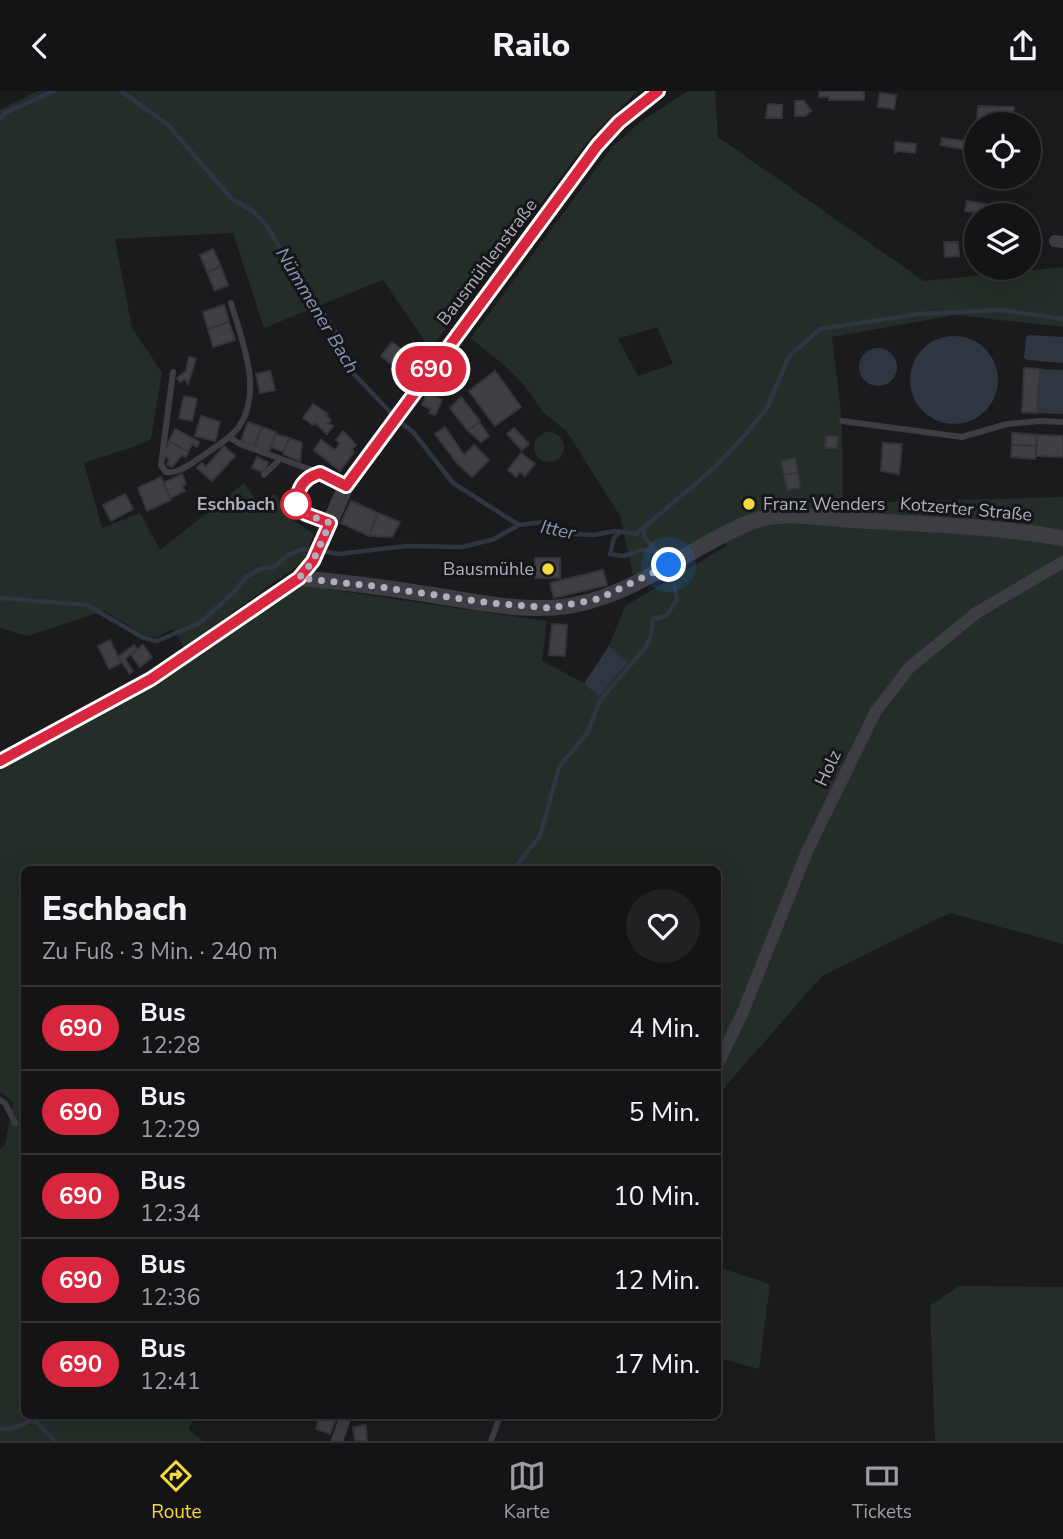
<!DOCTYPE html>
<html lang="de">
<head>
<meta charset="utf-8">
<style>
  body { margin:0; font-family:"Nunito Sans",sans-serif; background:#212123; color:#f1f3f6; height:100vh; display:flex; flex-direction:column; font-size:26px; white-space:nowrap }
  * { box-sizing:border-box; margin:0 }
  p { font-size:23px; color:#9d9ea1 }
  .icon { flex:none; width:38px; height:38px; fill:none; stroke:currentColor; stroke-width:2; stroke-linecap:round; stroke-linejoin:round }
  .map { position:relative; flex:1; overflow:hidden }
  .details { position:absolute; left:21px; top:775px; width:700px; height:553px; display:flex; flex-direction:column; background:#141416; border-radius:10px; box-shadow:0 7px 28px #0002,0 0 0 2px #333335 }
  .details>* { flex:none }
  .badge { padding:0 14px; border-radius:23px; font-size:24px; line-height:46px }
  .buttons { position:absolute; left:964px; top:21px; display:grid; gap:14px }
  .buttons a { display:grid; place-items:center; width:77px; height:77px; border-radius:50%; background:#141416; box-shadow:0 7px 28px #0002,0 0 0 2px #333335; font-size:35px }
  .you { position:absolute; width:35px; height:35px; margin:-18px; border:5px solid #fff; border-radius:50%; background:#1a73e8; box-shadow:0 0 0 10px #1a73e833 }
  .map>.badge { position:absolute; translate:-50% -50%; box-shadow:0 0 0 4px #fff }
  .round { display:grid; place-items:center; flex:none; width:74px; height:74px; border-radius:37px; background:#212123 }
  .summary { display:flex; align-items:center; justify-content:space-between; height:119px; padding:0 21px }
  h1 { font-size:33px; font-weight:800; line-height:52px }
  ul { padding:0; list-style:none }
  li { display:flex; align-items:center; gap:21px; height:84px; padding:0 21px; border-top:2px solid #333335 }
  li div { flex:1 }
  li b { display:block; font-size:26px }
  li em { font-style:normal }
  li .badge { min-width:77px; font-weight:700; text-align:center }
  header { display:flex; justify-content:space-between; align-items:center; height:91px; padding:0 21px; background:#141416; font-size:32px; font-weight:800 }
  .menu { display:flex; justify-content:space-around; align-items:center; height:98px; border-top:2px solid #333335; background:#141416; font-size:19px; color:#9d9ea1 }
  .menu a { display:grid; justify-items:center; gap:4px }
  .menu .on { color:#f3d93d }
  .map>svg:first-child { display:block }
  .green { fill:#242d27; fill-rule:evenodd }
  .water { fill:#303641 }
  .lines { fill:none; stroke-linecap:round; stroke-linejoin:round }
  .stream { stroke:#303641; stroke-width:4.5 }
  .building { fill:#404044; stroke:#353539; stroke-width:2 }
  .service { stroke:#3e3d44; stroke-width:6 }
  .minor { stroke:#3e3d44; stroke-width:12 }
  .tertiary { stroke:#3e3d44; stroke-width:16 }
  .line-casing { stroke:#fff; stroke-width:16 }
  .line { stroke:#d7263d; stroke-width:10 }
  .walk { stroke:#adafbc; stroke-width:7; stroke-dasharray:0 12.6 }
  .stop-dot { fill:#fff; stroke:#d7263d; stroke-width:3.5 }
  .poi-dot { fill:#f3d93d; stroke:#161518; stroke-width:2.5 }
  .labels { text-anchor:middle; stroke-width:6; stroke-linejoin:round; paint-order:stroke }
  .street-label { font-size:18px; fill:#adafbc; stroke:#161518 }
  .stop-label { font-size:18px; font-weight:bold; fill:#adafbc; stroke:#161518; text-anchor:end }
  .poi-label { font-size:18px; fill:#adafbc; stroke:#161518; text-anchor:start }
  .water-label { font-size:19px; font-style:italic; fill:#8596b7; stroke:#161518 }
</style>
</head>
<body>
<header><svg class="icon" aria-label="back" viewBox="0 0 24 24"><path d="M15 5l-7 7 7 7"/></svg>Railo<svg class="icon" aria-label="share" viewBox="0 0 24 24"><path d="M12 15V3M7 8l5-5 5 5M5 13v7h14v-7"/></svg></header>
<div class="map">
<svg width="1063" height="1350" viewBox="0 0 1063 1350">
  <rect width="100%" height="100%" fill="#1b1b1d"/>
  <!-- green -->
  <g class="green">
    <path d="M38,0h600l-45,44 -163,214 -47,-69 -119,48 -31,-95 -118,6 17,89 30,44 -11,67 -12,6 -55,18 18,65 38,-15 20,37 84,-67 13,18 18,-7 18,26 21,14 -10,27 -120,86 -11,-18 -15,8 -12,-1 -42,-25 -77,25 -27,-8v-518z"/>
    <path d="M688,0h27l3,46 206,144 139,-14v60l-107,-12 -124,22 10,84 1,82 220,-6v447l-113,-31 -128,63 -104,119v-225h-694v546h171l-7,13 15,12h-203v-292l5,-4 8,-43 -13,-10v-325l151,-82 147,-100 249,36 -5,40 42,22 25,-37 16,-40 102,-60 -7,-16 -87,46 -13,-60 -53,-84 -24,-20 -20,-28 -15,-15 -37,-31 141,-191 28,-25zM657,236l16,37 -35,12 -20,-37z"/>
    <circle cx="549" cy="356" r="15"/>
    <path d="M718,1176l52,17 -11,85 -41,-11z"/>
    <path d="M959,1195l104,1v154h-128l-5,-135z"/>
  </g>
  <!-- water -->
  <g class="water">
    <path d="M1030,244l33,2v26l-36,-3 -3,-2 2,-21z"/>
    <circle cx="954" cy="289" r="44"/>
    <circle cx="878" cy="276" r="19"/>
    <path d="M1040,278l23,1v44l-26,-1z"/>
    <path d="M609,555l19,16 -29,34 -15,-12z"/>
  </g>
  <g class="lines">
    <!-- stream -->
    <g class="stream">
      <path d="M121,0l47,34 64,74 22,13 13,14 34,59 10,10 27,41 12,34 43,45"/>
      <path d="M0,28l5,-6 49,-22"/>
      <path d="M399,330l14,11 40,51 66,42"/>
      <path d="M644,438v7l11,15"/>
      <path d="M620,441l-6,6 -4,16 14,2 18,-6 13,1"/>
      <path d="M321,460l17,3 69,-8 55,1 32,-8 25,-14 24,-3 29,12 22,1 21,-4 21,3 77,-65 26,-27 28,-34 22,-52 31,-27 99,-15 81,-4 63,9"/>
      <path d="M0,507l87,7 57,33 13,3 43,-18 34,-31 12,-15 14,-8 14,-2 14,-12 16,-6 8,1"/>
      <path d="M513,779l27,-34 19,-69 29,-35 12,-32 46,-53 5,-12 2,-16 13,-3 11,-16 -2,-13"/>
      <path d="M33,1325l2,5 20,20"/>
      <path d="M0,1338l13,-1 30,-12"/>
    </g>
  </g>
  <!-- building -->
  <g class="building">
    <path d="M819,0h45v9h-35v-3h-10z"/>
    <path d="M880,2l16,2 -2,14 -16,-2z"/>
    <path d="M795,10h9l7,10 -6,5h-10z"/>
    <path d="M768,13l14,1v13h-16z"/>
    <path d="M978,15l36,1 -1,11h-11v4l-25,-1z"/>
    <path d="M942,47l25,3 -1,9 -25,-5z"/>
    <path d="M895,51l21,2 -1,9 -17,-2 -3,2z"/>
    <path d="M967,110l25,4 -2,10 -25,-4z"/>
    <path d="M944,151h14l1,14 -14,1z"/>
    <path d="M213,158l8,18 -14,5 -7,-17z"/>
    <path d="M221,176l7,18 -13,6 -8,-19z"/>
    <path d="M224,214l5,17 -21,7 -5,-17z"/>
    <path d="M229,231l6,18 -22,7 -5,-18z"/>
    <path d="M392,251l15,11 -3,3 15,11 -14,19 -11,-8 3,-4 -6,-4 3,-4 -13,-10z"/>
    <path d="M189,266l7,2 -8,25 -3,-5 -5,3 -3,-4 9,-7z"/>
    <path d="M1024,277l16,1 -3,44 -15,-1z"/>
    <path d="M270,280l5,19 -15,3 -4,-19z"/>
    <path d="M495,280l26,36 -26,19 -26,-35z"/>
    <path d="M427,302l15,7 -7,15 -6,-2 2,-4 -9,-4z"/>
    <path d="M184,305l13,3 -5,22 -13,-3z"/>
    <path d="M461,306l19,24 -12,10 -18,-23z"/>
    <path d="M313,313l15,10 -2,2 5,4 -3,3 5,3 -6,8 -12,-11 -2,2 -10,-7z"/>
    <path d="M201,325l19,6 -5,19 -20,-5z"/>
    <path d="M248,331l14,5 -8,20 -13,-6z"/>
    <path d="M479,331l10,14 -8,6 -13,-11z"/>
    <path d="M262,336l14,5 -7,20 -15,-5z"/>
    <path d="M445,336l19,28 10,-10 15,15 -17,17 -15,-14 -22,-29z"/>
    <path d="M514,337l15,16 -7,6 -15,-16z"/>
    <path d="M175,338l24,13 -2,5 -5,-3 -4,8 -19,-11z"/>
    <path d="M343,340l13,14 -4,5 2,2 -14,19 -26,-21 7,-10 14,10 5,-7 -4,-3z"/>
    <path d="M1012,342l25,2 -1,11 -24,-1z"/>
    <path d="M275,343l14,4 -5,14 -13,-5z"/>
    <path d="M1037,344l26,1v21l-27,-1z"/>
    <path d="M826,345h12l-1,12h-12z"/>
    <path d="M289,347l13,5 -2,18 -17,-7z"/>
    <path d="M169,350l19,11 -2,5 -4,-2 -10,12 -5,-2 2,-6 -5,-3z"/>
    <path d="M883,352l19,1 -3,30 -18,-3z"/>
    <path d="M1012,354l24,1 -1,13 -24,-2z"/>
    <path d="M224,355l11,10 -23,25 -15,-13 5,-5 4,4z"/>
    <path d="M521,362l14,11 -10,12 -5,-4 -4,5 -8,-7z"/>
    <path d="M257,366l11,5 -4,11 -12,-5z"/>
    <path d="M795,367l3,15 -14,2 -3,-14z"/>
    <path d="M798,382l2,15 -13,2 -3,-15z"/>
    <path d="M182,383l4,10 -4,2 3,5 -15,7 -7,-15z"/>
    <path d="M161,386l10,23 -24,11 -9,-23z"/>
    <path d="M125,403l8,15 -22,12 -8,-16z"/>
    <path d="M351,410l27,12 -9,23 -28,-13z"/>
    <path d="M378,422l22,9 -8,15 -23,-1z"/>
    <rect x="535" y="467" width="25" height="20"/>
    <path d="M603,479l4,15 -53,13 -4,-15z"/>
    <path d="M552,533l15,1 -2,31 -16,-1z"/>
    <path d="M110,549l11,23 -12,6 -11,-23z"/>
    <path d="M134,554l3,4 -12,10 8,12 -3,3 -12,-17z"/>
    <path d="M143,554l9,12 -12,10 -9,-12z"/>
    <path d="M320,1325l15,5 -5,13 -14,-5z"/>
    <path d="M366,1334l1,16h-12l-2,-14z"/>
  </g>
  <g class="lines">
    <!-- service -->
    <g class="service">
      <path d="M173,281l-12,93 5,7c14,2 27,-10 38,-17 11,-8 26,-16 34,-27 26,-36 4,-87 -7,-125"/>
      <path d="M842,330l120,16 45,-13 33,-3 23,1"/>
      <path d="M229,346l11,7 80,29 25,12"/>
      <path d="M318,382l-16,9 -6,22 10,10 23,9"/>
      <path d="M264,384l16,-16"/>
      <path d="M0,1009l5,3 10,20"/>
      <path d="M491,1350l9,-25"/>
    </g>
    <!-- minor -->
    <g class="minor">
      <path d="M1055,150l8,1"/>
      <path d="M0,670l151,-82 148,-101"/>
      <path d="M718,972l24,-49 66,-165 68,-138 33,-43 67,-55 87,-51"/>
      <path d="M337,1350l9,-25"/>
    </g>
    <!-- tertiary -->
    <g class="tertiary">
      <path d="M299,487c43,4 85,9 127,16 47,7 100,20 148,11 64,-12 117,-59 177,-83 30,-12 69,-4 100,-2 71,4 142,6 212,18"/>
      <path d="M299,487l14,-17 33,-75 251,-340 22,-24 39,-31"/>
    </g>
  </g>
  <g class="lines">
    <!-- line casing -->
    <g class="line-casing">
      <path id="line" d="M0,670l151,-82 148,-101 14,-17 17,-38 -24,-9 -10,-10c2,-16 7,-26 24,-31l26,13 251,-340 22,-24 39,-31"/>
    </g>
    <!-- line -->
    <use href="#line" class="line"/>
    <!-- walk -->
    <path class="walk" d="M296,413l10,10 24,9 -17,38 -14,17 74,8 117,17 61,5 47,-9 71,-34"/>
  </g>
  <!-- markers -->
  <circle class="stop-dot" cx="296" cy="413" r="14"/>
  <g class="poi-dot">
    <circle cx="749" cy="413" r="7"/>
    <circle cx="548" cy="478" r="7"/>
  </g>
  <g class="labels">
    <!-- street labels -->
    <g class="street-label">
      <text transform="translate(487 171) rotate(-53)" y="6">Bausmühlenstraße</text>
      <text transform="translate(966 418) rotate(5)" y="6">Kotzerter Straße</text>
      <text transform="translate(828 677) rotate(-65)" y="6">Holz</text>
    </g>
    <!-- stop labels -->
    <g class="stop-label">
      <text x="275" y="419">Eschbach</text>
    </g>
    <!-- poi labels -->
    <g class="poi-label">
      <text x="763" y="419">Franz Wenders</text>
      <text x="534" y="484" text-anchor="end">Bausmühle</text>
    </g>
    <!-- water labels -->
    <g class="water-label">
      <text transform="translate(318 219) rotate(59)" y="7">Nümmener Bach</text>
      <text transform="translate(558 438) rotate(12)" y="7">Itter</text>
    </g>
  </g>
</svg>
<div class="buttons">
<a><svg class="icon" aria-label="locate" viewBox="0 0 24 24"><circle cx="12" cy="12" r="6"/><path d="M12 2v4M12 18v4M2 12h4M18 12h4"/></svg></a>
<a><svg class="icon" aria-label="layers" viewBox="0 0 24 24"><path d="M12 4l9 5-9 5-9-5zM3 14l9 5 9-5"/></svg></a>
</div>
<div class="you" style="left:669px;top:474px"></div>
<b class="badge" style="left:431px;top:278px;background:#d7263d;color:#fff">690</b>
<section class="details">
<div class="summary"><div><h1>Eschbach</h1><p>Zu Fuß · 3 Min. · 240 m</p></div><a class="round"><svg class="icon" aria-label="heart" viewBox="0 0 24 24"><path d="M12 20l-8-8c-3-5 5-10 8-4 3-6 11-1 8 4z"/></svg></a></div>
<ul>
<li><span class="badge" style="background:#d7263d;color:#fff">690</span><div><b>Bus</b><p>12:28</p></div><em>4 Min.</em></li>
<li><span class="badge" style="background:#d7263d;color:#fff">690</span><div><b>Bus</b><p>12:29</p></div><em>5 Min.</em></li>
<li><span class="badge" style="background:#d7263d;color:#fff">690</span><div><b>Bus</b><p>12:34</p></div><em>10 Min.</em></li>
<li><span class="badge" style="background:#d7263d;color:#fff">690</span><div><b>Bus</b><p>12:36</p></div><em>12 Min.</em></li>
<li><span class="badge" style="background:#d7263d;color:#fff">690</span><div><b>Bus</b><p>12:41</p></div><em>17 Min.</em></li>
</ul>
</section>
</div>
<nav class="menu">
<a class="on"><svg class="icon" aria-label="directions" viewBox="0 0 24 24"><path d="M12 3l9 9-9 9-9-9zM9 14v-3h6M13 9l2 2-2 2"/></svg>Route</a>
<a><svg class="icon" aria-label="map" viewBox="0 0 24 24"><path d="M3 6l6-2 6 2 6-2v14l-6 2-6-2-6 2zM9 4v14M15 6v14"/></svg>Karte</a>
<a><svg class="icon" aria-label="tickets" viewBox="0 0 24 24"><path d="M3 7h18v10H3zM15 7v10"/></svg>Tickets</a>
</nav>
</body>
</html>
